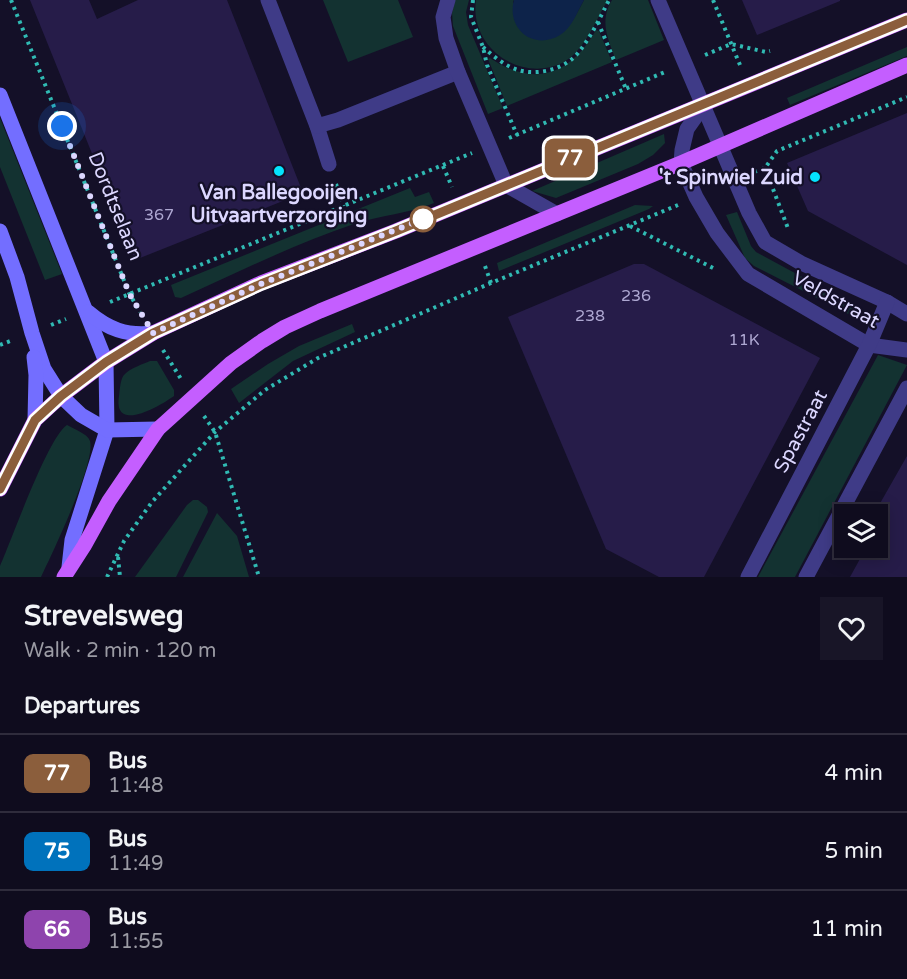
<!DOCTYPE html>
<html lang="en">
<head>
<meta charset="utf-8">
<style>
  body { margin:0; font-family:"Varela Round",sans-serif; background:#181527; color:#f1f3f6; height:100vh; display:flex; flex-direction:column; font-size:22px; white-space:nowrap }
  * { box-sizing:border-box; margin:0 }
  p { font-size:20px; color:#9b9ba4 }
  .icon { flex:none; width:33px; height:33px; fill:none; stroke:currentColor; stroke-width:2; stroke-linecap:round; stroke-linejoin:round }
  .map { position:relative; height:577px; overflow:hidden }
  .sheet { display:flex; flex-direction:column; background:#0f0c1e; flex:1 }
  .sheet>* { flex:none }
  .badge { padding:0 12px; border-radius:9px; font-size:21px; line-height:39px }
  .controls { position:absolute; left:834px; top:504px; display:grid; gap:12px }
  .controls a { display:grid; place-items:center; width:54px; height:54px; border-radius:0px; background:#0f0c1e; box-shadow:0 3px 15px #0003,0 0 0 2px #2f2c3c; font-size:30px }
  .you { position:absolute; width:30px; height:30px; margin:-15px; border:4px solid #fff; border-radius:50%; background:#1a73e8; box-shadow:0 0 0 9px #1a73e833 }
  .map>.badge { position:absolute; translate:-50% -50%; box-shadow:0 0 0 3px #fff }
  h2 { padding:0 24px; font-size:22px; line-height:54px }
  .round { display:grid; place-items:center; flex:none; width:63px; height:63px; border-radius:0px; background:#181527 }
  .headline { display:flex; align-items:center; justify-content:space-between; height:102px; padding:0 24px }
  h1 { font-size:28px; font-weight:800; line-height:45px }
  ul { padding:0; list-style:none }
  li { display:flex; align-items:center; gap:18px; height:78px; padding:0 24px; border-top:2px solid #2f2c3c }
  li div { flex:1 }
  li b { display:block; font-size:22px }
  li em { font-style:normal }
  li .badge { min-width:66px; font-weight:700; text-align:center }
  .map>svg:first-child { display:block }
  .green { fill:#133231 }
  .water { fill:#0d234a }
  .building { fill:#261c49 }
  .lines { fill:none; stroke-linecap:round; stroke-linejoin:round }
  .path { stroke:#30bab3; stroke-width:4; stroke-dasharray:3 4.5; stroke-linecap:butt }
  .lane { stroke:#3f3b87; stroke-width:15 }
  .street { stroke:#3f3b87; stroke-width:15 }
  .secondary { stroke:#736eff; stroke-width:15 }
  .primary { stroke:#c45eff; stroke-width:15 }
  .line-casing { stroke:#fff; stroke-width:14 }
  .line { stroke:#8b5e3c; stroke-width:9 }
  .walk { stroke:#dcd7ff; stroke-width:6; stroke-dasharray:0 10.8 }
  .poi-dot { fill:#04e3fe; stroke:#141028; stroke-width:2 }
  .stop-dot { fill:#fff; stroke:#8b5e3c; stroke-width:3 }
  .labels { text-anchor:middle; stroke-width:4.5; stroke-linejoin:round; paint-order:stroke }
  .number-label { font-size:16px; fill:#aea8d2 }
  .poi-label { font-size:20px; font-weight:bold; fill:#dcd7ff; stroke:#141028; text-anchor:end }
  .street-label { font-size:20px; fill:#dcd7ff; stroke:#141028 }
</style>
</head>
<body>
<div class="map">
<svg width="907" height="577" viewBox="0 0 907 577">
  <rect width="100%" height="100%" fill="#141028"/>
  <!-- green -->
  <g class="green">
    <path d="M323,0h75l15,37 -65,25z"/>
    <path d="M455,0h14l-3,12 2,13 35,83 -15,6 -35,-88 -1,-13z"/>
    <path d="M476,0h38l-1,2 21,37c31,1 37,-15 50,-39h24c-13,21 -23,51 -46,63 -42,20 -93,-16 -86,-63z"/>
    <path d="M612,0h36l16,40 -48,20c-8,-21 -17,-39 -4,-60z"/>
    <path d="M596,30l3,1 13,31 -105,44 -19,-47 2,-1c44,30 80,17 106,-28z"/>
    <path d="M907,47v9l-117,49 -3,-7z"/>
    <path d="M0,118l62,156 -17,6 -45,-113z"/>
    <path d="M664,134l1,9 -12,12 -15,9 -82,34 -24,-7z"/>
    <path d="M410,188l5,9 14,-5 5,11c-26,11 -53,12 -80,21 -59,20 -116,48 -173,74l-6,-1 -4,-12z"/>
    <path d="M635,205l18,1 -4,3 -150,62 -2,-8z"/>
    <path d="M737,212l14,34 5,6 111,60 -5,9 -108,-55 -9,-8 -19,-43z"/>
    <path d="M352,324l3,8 -62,29 -54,42 -8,-14 37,-25 31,-18z"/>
    <path d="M878,355l29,10 -112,212h-37z"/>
    <path d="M150,361h7l17,29v6c-14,10 -61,38 -55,0 1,-6 1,-18 6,-22 6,-6 18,-10 25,-13z"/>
    <path d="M67,425c7,4 21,9 23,16 6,21 -38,113 -49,136h-41v-11c12,-27 48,-129 67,-141z"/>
    <path d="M193,500h5l9,7 1,5 -32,65h-41l52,-72z"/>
    <path d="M217,513l20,23 12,41h-66z"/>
  </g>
  <!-- water -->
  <path class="water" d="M514,0h70c-7,12 -12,28 -24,35 -26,16 -54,-6 -46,-35z"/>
  <!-- building -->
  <g class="building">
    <path d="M30,0h59l8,19 41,-19h89l76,193 -168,67z"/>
    <path d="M742,0h98v1l-83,34z"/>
    <path d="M907,113v152l-99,-54 -21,-48z"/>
    <path d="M634,264h10l176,94 -116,219h-45l-53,-28 -98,-232z"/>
    <path d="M907,456v121h-57l16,-29h12v-21l6,-13h-10z"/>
  </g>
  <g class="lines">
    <!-- path -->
    <g class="path">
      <path d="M11,0l118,293 11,19"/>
      <path d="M473,0l-2,17 12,30 4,18 30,70"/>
      <path d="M713,0l27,65"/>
      <path d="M598,22l28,67"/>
      <path d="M483,47c10,9 22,19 35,23 20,6 47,-1 60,-17 13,-16 22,-35 31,-53"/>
      <path d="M705,55l26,-11 35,8 4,-1"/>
      <path d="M509,138l156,-66"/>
      <path d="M443,166l9,21"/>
      <path d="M765,168l24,63"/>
      <path d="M754,172l11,-4 12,-17 130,-54"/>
      <path d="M336,184l8,22"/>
      <path d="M630,226l87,44"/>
      <path d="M485,266l6,17"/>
      <path d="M110,302l362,-149"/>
      <path d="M51,325l15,-6"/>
      <path d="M0,345l13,-5"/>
      <path d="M163,350l18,29"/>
      <path d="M204,416l11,16 44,145"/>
      <path d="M118,557l2,20"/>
      <path d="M107,577l17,-36 28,-39 63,-70 50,-42 53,-32 173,-75 187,-78"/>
    </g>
    <!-- lane -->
    <path class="lane" d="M317,126l12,38"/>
    <!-- street -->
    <g class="street">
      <path d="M268,0l49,126 21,-6 120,-48"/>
      <path d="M448,0l-5,17 3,21 12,34 48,113 51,29"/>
      <path d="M658,0l91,213 16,29 36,21 86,39 20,12"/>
      <path d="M704,105l-17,24 -5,21 -1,13 15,34 21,36 31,41 121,71 38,5"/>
      <path d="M748,577l121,-232 18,-43"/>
      <path d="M806,577l101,-189"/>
    </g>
    <!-- secondary -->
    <g class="secondary">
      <path d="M0,95l106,267 1,68 -35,110 -3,27"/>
      <path d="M0,231l17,46 15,56 12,36 17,27 20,19 26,15 51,-1"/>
      <path d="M88,312c20,17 38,24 65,21"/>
      <path d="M34,357l2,18 -1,45"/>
    </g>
    <!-- primary -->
    <g class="primary">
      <path d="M0,489l35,-69 26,-24 45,-34 47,-29 108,-50 135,-52 511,-211"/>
      <path d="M64,577l20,-31 25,-45 49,-72 73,-66 31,-22 23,-14 35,-16 361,-148 226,-98"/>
    </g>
  </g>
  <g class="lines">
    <!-- line casing -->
    <g class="line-casing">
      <path id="line" d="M0,489l35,-69 26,-24 45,-34 47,-29 108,-49 135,-53 511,-211"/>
    </g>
    <!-- line -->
    <use href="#line" class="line"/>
    <!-- walk -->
    <path class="walk" d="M62,126l67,167 24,40 108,-49 162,-65"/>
  </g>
  <!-- markers -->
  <g class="poi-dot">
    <circle cx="279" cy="171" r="6"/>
    <circle cx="815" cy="177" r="6"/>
  </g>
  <circle class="stop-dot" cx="423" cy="219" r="12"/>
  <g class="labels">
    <!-- number labels -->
    <g class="number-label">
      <text x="159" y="220">367</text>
      <text x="636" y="301">236</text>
      <text x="590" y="321">238</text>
      <text x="744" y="345">11K</text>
    </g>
    <!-- poi labels -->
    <g class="poi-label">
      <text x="803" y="184">'t Spinwiel Zuid</text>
      <text x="279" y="199" text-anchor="middle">Van Ballegooijen<tspan x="279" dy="23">Uitvaartverzorging</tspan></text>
    </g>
    <!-- street labels -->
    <g class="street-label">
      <text transform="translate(116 206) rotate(68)" y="7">Dordtselaan</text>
      <text transform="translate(836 299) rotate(29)" y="7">Veldstraat</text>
      <text transform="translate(800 431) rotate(-62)" y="7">Spastraat</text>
    </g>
  </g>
</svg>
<div class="controls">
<a><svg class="icon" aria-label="layers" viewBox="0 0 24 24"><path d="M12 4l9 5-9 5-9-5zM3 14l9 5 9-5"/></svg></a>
</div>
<div class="you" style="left:62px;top:126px"></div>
<b class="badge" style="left:570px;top:158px;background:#8b5e3c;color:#fff">77</b>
</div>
<section class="sheet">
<div class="headline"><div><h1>Strevelsweg</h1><p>Walk · 2 min · 120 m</p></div><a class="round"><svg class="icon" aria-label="heart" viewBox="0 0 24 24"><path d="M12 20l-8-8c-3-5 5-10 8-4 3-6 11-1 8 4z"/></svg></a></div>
<h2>Departures</h2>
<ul>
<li><span class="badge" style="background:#8b5e3c;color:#fff">77</span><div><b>Bus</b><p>11:48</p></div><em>4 min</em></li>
<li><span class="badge" style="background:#0072bc;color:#fff">75</span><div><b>Bus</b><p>11:49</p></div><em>5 min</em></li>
<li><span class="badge" style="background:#8e44ad;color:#fff">66</span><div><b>Bus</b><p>11:55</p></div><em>11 min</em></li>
</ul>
</section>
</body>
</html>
